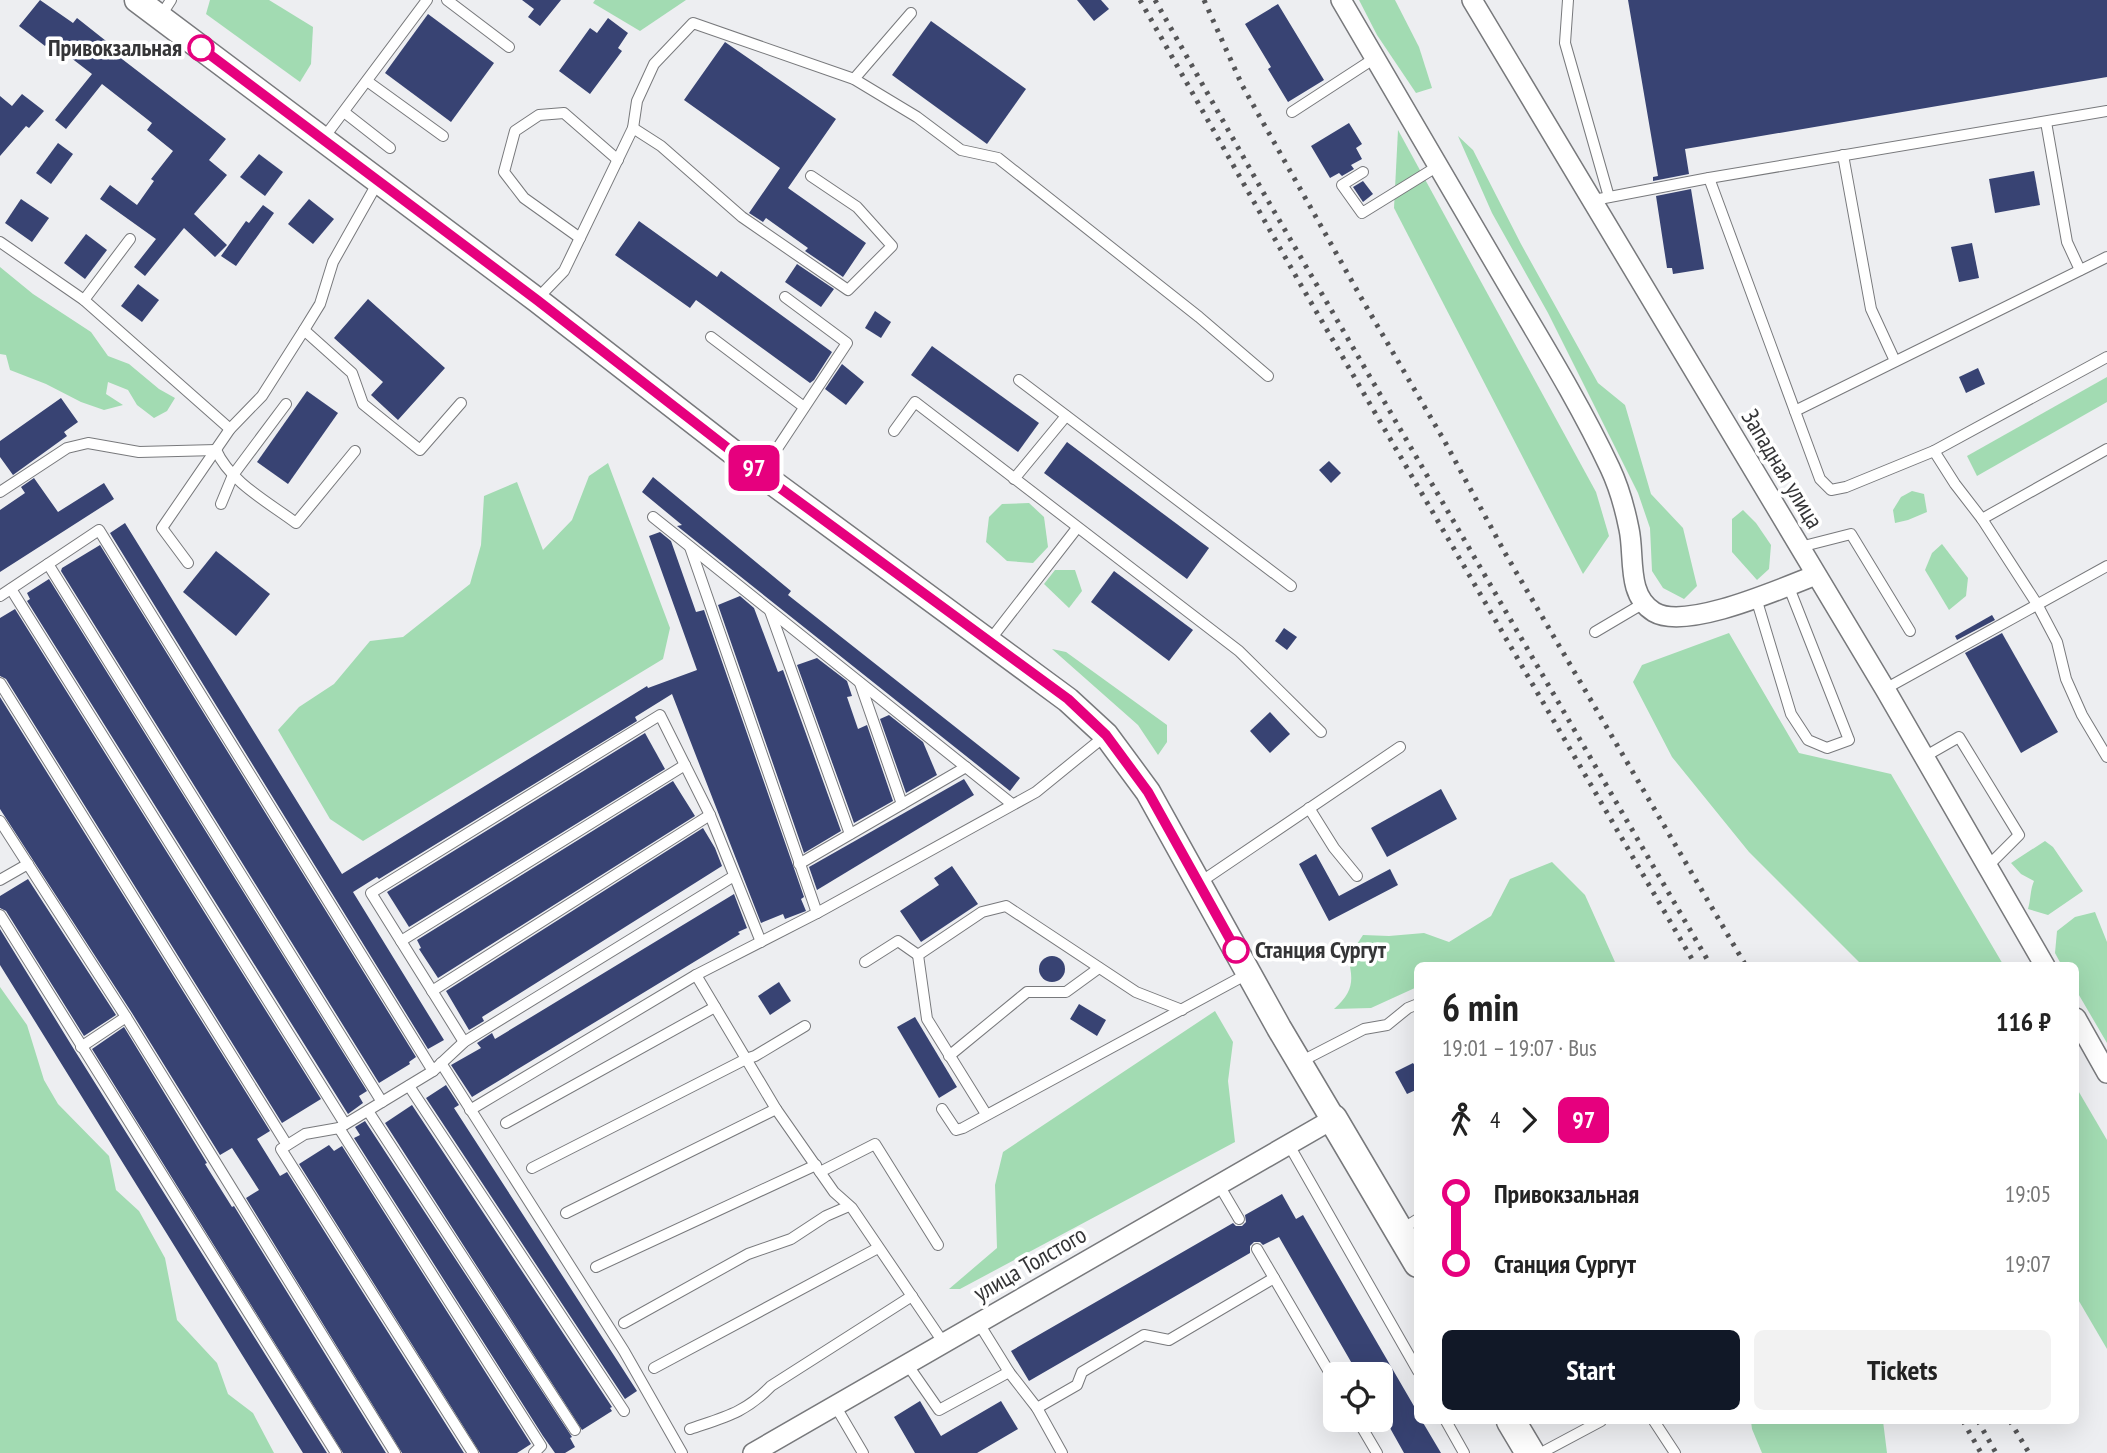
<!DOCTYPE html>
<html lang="en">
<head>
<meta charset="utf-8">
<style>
  body { margin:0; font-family:"PT Sans Narrow",sans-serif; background:#f2f2f2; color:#222; height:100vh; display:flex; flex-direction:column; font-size:26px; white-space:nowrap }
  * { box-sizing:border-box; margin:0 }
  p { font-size:23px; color:#767676 }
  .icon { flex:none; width:38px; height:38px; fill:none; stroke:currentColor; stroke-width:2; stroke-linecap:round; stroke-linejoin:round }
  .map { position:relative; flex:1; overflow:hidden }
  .details { position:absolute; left:1414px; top:962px; width:665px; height:462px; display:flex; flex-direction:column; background:#fff; border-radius:10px; box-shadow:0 7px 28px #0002 }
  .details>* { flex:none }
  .badge { padding:0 14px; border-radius:10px; font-size:24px; line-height:46px }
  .tools { position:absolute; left:1323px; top:1362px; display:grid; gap:14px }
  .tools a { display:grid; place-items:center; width:70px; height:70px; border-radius:10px; background:#fff; box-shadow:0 7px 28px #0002; font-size:35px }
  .map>.badge { position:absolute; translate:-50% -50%; box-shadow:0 0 0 4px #fff }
  .legs { display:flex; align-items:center; gap:10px; height:77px; padding:0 28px; font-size:23px }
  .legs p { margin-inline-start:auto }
  .summary { display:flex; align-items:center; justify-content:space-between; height:119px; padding:0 28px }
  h1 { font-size:38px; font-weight:600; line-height:52px }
  .action { display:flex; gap:14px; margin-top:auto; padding:14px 28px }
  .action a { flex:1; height:80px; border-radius:10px; background:#111827; color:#fff; font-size:28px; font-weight:600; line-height:80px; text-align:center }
  .action a+a { background:#f2f2f2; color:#222 }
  ul { padding:0 28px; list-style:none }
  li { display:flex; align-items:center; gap:24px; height:70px; font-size:26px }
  li i { display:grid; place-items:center; width:10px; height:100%; margin:0 9px; background:currentColor }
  li i::after { content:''; width:18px; height:18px; margin:-9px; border:5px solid; border-radius:50%; background:#fff }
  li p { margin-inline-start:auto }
  li:first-child i { background:linear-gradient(#0000 50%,currentColor 0) }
  li:last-child i { background:linear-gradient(currentColor 50%,#0000 0) }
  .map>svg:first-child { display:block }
  .green { fill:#a2dbb2 }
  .building { fill:#384373 }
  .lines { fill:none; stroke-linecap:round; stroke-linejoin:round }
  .service-casing { stroke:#78797c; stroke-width:12 }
  .minor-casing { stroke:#78797c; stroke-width:22 }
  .tertiary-casing { stroke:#78797c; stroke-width:27 }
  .secondary-casing { stroke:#78797c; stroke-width:31 }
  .service { stroke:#fff; stroke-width:10 }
  .minor { stroke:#fff; stroke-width:19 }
  .tertiary { stroke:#fff; stroke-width:24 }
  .secondary { stroke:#fff; stroke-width:28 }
  .rail { stroke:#555557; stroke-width:5; stroke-dasharray:3.5 7; stroke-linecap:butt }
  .line-1-casing { stroke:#fff; stroke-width:16 }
  .line-1 { stroke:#e6007e; stroke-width:10 }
  .stop-1-dot { fill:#fff; stroke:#e6007e; stroke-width:3.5 }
  .labels { text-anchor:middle; stroke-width:7; stroke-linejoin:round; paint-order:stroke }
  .stop-label { font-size:24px; font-weight:bold; fill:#353537; stroke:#fff; text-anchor:end }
  .street-label { font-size:24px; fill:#353537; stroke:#fff }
</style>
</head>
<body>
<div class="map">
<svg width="2107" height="1453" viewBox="0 0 2107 1453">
  <rect width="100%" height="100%" fill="#edeef1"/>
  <!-- green -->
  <g class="green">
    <path d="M210,0h59l44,27 -2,37 -11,18 -94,-68z"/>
    <path d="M595,0h91l-46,31 -47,-28z"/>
    <path d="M1359,0h36l24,47 13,41 -16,5 -39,-58z"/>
    <path d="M1398,130l198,362 13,44 -26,38 -189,-366z"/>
    <path d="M1458,136l15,14 48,94 77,139 27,22 26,89 32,34 14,58 -13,13 -21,-11 -11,-17 -2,-43 -12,-35 -90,-180 -56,-100z"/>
    <path d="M0,267l33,27 58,38 17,24 21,8 30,25 16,9 -8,13 -13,7 -17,-13 -9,-15 -20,-8 -2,12 17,11 -19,5 -23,-8 -35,-18 -36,-14 -4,-15 -6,-1z"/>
    <path d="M2107,377v25l-130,74 -10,-20z"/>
    <path d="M608,463l62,165 -7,31 -300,182 -33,-22 -52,-89 21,-23 35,-23 36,-43 33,-4 67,-53 11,-39 3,-49 33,-14 26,68 29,-30 17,-44z"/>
    <path d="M1912,491l12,3 3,18 -19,8 -13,3 -2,-13 8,-13z"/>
    <path d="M1029,503l15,14 4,30 -15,16 -26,-2 -21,-19 3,-25 13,-13z"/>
    <path d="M1743,510l13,13 15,22 -2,24 -12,11 -25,-28v-33z"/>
    <path d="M1942,544l26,34 -2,18 -17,14 -24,-40 7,-17z"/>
    <path d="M1055,570h20l7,21 -13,17 -25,-24z"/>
    <path d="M1729,633l70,120 92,21 113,192h-141l-114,-114 -77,-95 -39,-75 9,-17z"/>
    <path d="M1052,649l14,3 101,73v17l-9,13 -20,-30z"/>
    <path d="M2045,841l8,6 30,44 -35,24 -20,-6c3,-10 2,-19 6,-28l-13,-7 -10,-11z"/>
    <path d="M1552,862l33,33 30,67 10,4h-131l-4,-4 -12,4h-60l-1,21 -46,21 -37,1c19,-17 20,-28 14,-51l15,-23 26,1 35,-3 25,9 42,-26 19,-37z"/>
    <path d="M2095,912l12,30v101l-31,-53v-24h-14l-7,-13 2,-22 18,-14z"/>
    <path d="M0,987l27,38 17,55 14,24 51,52 7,34 23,21 26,47 12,62 40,43 11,31 25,19 21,40h-274z"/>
    <path d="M1215,1011l18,31 -5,39 7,61 -275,147h-11l48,-41 -2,-63 8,-33z"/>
    <path d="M2076,1087l31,53v209l-31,-53z"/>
    <path d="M1751,1421h132l4,32h-125l-10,-24z"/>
  </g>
  <!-- building -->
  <g class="building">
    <path d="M40,0l33,23 4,-5 48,38 -3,3 104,80 -17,21 18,15 -33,39 33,31 -12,12 -31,-29 -39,48 -11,-9 22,-28 -56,-40 10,-14 27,20 17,-24 -3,-2 22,-28 -26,-21 5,-7 -50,-39 -36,45 -11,-9 37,-46 -43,-33 -4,5 -26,-20z"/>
    <path d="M522,0h39l-21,26 -12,-9 6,-8z"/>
    <path d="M1077,0h24l8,9 -15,12z"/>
    <path d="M1628,0h479v77l-422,72 4,25 -36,7v-4l5,-1z"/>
    <path d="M1278,4l46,76 -36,22 -20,-33 3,-2 -26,-43z"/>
    <path d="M428,14l66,49 -43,59 -66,-49z"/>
    <path d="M608,18l20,15 -10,15 4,3 -32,43 -31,-23 31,-43 7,5z"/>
    <path d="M931,21l95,68 -39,55 -95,-69z"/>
    <path d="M725,42l111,77 -48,69 78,55 -23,34 -38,-26 3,-3 -42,-30 -3,4 -14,-9 31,-45 -96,-68z"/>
    <path d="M22,94l22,17 -15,17 -3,-2 -26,30v-60l12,10z"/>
    <path d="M1349,123l13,21 -6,4 6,11 -11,6 3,4 -12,7 -3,-3 -9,5 -19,-32z"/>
    <path d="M58,143l15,11 -22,30 -15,-11z"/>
    <path d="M259,154l24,18 -18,24 -25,-19z"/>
    <path d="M2034,171l6,34 -45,8 -6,-34z"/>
    <path d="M1363,181l10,13 -10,8 -10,-15z"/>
    <path d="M1691,189l13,80 -31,5 -1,-6h-5l-11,-72z"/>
    <path d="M21,199l28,19 -17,24 -27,-19z"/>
    <path d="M309,199l25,20 -21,25 -25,-20z"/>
    <path d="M263,205l11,8 -38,53 -15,-10 25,-35 3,2z"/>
    <path d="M639,221l78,56 4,-6 111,81 -18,28 -4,3 -114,-83 -6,8 -75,-53z"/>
    <path d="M86,234l21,16 -22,29 -21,-16z"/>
    <path d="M1972,243l7,35 -20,4 -8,-35z"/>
    <path d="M797,264l37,25 -13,18 -36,-25z"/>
    <path d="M138,284l21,16 -17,22 -21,-16z"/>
    <path d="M368,299l77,69 -47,52 -27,-25 12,-13 -49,-44z"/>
    <path d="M875,311l16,11 -10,16 -16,-10z"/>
    <path d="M932,346l107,77 -21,29 -107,-77z"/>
    <path d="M842,364l22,18 -18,23 -21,-16z"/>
    <path d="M1978,368l7,16 -19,9 -7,-16z"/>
    <path d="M307,391l31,22 -50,71 -31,-22z"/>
    <path d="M61,398l17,24 -14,10 3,4 -54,39 -13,-18v-16z"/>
    <path d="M1067,442l142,106 -22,31 -143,-106z"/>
    <path d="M1329,461l12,12 -10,10 -12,-13z"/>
    <path d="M653,477l138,114 -3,4 232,183 -10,13 -333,-265 5,-1 -40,-33z"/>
    <path d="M34,478l24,34 46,-29 10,16 -114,73v-62l25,-17 -4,-6z"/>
    <path d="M125,523l217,351 305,-188 1,2 49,-18 -48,-134 11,-4 11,9 25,71 8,-2 100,287 -3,2 5,12 -21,8 -2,-5 -22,9 -89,-229 -37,23 2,4 -258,158 -2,-2 -24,15 91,148 -16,9 -315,-511 -3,-5z"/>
    <path d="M100,545l316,512 -7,5 1,2 -31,19 -318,-512 1,-3z"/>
    <path d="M216,551l54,43 -34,42 -53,-44z"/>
    <path d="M1114,571l79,59 -24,31 -78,-59z"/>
    <path d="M49,579l318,512 -8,5 4,7 -15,11 -321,-513 3,-2 -3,-6z"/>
    <path d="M740,596l14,12 24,64 5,-2 58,161 -37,22 -86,-248z"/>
    <path d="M15,609l306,490 -39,24 -276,-444 -6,-3v-58z"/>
    <path d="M1992,615l3,5 -38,20 -2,-4z"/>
    <path d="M1284,628l13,9 -10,13 -12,-9z"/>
    <path d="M2002,633l56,99 -37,21 -56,-100z"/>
    <path d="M817,658l30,23 5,15 -5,1 11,32 9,-4 26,76 -39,22 -57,-158z"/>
    <path d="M0,697l270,434 -13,8 23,37 7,-4 177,281h-62l-156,-255 13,-8 -27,-42 -12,7 -88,-142 -132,-204z"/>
    <path d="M1270,712l20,22 -20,19 -20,-22z"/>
    <path d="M889,715l34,27 14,33 -31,18 -26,-74z"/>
    <path d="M645,733l20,36 -256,158 -22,-35z"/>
    <path d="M964,779l10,16 -157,95 -8,-23z"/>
    <path d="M673,781l22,35 -257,162 -19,-29 2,-1 -4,-8z"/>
    <path d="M1441,789l16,30 -70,38 -16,-29z"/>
    <path d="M703,828l12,20 7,18 -240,151 2,4 -15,9 -23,-39z"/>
    <path d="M1316,854l23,42 51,-27 8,16 -69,36 -30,-57z"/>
    <path d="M952,866l26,38 -57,38 -21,-31 39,-26 -5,-7z"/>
    <path d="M28,879l88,136 -32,21 -78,-125 -6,-3v-12z"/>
    <path d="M734,894l13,34 -9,4 2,2 -268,163 -21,-32 30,-17 -4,-5 15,-10 3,6z"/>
    <path d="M0,929l75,122 252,402h-24l-303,-488z"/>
    <circle cx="1052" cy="969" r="13"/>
    <path d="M779,982l12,19 -21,14 -12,-19z"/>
    <path d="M1079,1004l27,16 -9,16 -27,-17z"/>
    <path d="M915,1017l42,70 -18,11 -42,-71z"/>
    <path d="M124,1027l83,136 -2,1 27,43 2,-1 152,247h-43l-251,-404z"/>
    <path d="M1413,1063l5,7v19l-11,5 -12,-22z"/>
    <path d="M446,1085l13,20 -5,3 183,283 -12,8 -199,-301z"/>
    <path d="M412,1105l200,302 -2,1 2,3 -30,19 -197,-307z"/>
    <path d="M365,1121l207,316 -2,1 5,9 -10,6h-10l-12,-17 -189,-298 6,-3 -5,-8z"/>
    <path d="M329,1145l5,6 8,-5 189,298 -14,9h-37l-181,-289z"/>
    <path d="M1282,1194l14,25 7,-4 115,198v8h4l19,32h-37l-23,-41v-38h-23l-79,-137 -16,8 -3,-3h-6l-4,4v7l-221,128 -18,-30 222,-128 3,3h6l4,-4 -1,-7z"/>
    <path d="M920,1401l21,35 60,-35 17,28 -41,24h-62l-21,-36z"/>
  </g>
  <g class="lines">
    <!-- service casing -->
    <g class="service-casing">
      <g id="service">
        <path d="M447,0l62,47"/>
        <path d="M1568,0l-3,43 44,154"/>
        <path d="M160,17l11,-17"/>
        <path d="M854,79l57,-66"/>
        <path d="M367,81l76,55"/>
        <path d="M344,112l46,36"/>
        <path d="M1292,112l83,-54"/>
        <path d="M2046,122l21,120 13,28"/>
        <path d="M633,128l28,18 81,71 106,73 44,-44 -35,-39 -46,-31"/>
        <path d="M323,139l104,-139"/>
        <path d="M1843,155l28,154 24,52"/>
        <path d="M1363,172l-21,13 20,28 76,-47"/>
        <path d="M1709,178l111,301 11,11 15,-3 88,-36 173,-94"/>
        <path d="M1594,200l115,-22 398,-67"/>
        <path d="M580,238l-56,-40 -20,-26 11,-41 24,-16 25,-2 54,47"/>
        <path d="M0,242l84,58 146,129"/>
        <path d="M537,299l27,-28 69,-143 4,-27 17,-37 39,-41 161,56 63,38 44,33 37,8 201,159 69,59"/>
        <path d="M84,300l46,-61"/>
        <path d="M304,330l48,43 11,31 57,46 41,-47"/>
        <path d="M711,337l93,70"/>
        <path d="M1019,380l272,206"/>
        <path d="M1795,411l312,-154"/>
        <path d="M894,431l21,-29 324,249 82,81"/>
        <path d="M1934,451l21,33 27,35 55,85 20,38 9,37 16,36 25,42"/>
        <path d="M761,473l86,-130 -62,-46"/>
        <path d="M1014,479l52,-63"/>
        <path d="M0,492l67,-44 21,-5 51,9 77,-2c14,32 52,52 80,73l59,-72"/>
        <path d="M221,504l12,-29 53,-71"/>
        <path d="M653,517l359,287"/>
        <path d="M1982,519l125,-70"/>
        <path d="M690,547l127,366"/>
        <path d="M1800,547l51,-13 59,97"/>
        <path d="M188,563l-26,-35 68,-99 32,-33 42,-66 16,-26 13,-42 45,-80"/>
        <path d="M48,564l334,538"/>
        <path d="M11,589l334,535"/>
        <path d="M0,596l99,-66 334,541"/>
        <path d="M1756,598l35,116 17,26 19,8 22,-8 -61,-155"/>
        <path d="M770,611l80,223"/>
        <path d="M1595,632l49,-29"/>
        <path d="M990,640l87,-112"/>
        <path d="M0,683l287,462"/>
        <path d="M860,683l42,121"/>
        <path d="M1885,689l222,-123"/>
        <path d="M1924,757l35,-20 60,98 -31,31"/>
        <path d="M1309,808l25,40 23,28"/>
        <path d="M0,821l126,196 269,436"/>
        <path d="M799,864l167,-97"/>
        <path d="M0,880l28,-16"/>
        <path d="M1199,883l201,-136"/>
        <path d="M0,915l336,538"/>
        <path d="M401,941l284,-176"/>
        <path d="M865,962l33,-21 20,14"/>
        <path d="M696,975l80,134 58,83 18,16 91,134"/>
        <path d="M432,991l278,-176"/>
        <path d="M464,1042l-93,-149 289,-178 50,100 51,127"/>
        <path d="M81,1047l45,-30"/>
        <path d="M949,1056l78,-64h39l33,-24"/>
        <path d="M1300,1062l64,-33 23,-4 21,-17 10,-4"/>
        <path d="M441,1063l183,288 58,102"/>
        <path d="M409,1086l215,325"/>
        <path d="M942,1109l14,21 7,-2 286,-155"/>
        <path d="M470,1110l226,-135 121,-62 219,-121 69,-56"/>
        <path d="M368,1111l207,319"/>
        <path d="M986,1114l-59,-95 -9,-64 64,-43 24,-6 130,86 46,18"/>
        <path d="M506,1123l209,-116"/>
        <path d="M339,1128l202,318 -7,7"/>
        <path d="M1289,1145l129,226"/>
        <path d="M532,1168l214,-109 9,-3 50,-30"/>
        <path d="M820,1172l55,-28 63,101"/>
        <path d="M1219,1185l20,34"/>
        <path d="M566,1213l210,-104"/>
        <path d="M1402,1229l16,-10"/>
        <path d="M1257,1249l78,133"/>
        <path d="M596,1267l220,-102"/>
        <path d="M978,1322l31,50 28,36 25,45"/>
        <path d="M624,1323l124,-69 43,-15 35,-23 23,-10"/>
        <path d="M907,1364l32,46 70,-38"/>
        <path d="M654,1368l224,-120"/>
        <path d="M836,1407l27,46"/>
        <path d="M1037,1408l40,-23 5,-13 62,-37 25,5 105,-62"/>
        <path d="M1357,1419l20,34"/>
        <path d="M1446,1421l18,32"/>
        <path d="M1654,1421l21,32"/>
        <path d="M690,1429c35,-12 55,-16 81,-43l141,-90"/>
        <path d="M473,1453l-192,-304 24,-15 34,-6 94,-57 31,-29 270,-166"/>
        <path d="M1541,1453l60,-32"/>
      </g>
    </g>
    <!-- minor casing -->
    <g class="minor-casing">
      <g id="minor">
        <path d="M1341,0c53,90 105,180 158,270 38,65 79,130 111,198 9,19 15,41 19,61 6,27 -3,66 25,83 32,19 128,-24 162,-37"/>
        <path d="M1472,0l413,689 160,277"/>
        <path d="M2076,1018l31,55"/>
        <path d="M753,1453l580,-334"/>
      </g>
    </g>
    <!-- tertiary casing -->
    <g class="tertiary-casing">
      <path id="tertiary" d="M137,0l400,300 224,174 307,226 38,35 42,57 131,236 54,91"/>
    </g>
    <!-- secondary casing -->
    <g class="secondary-casing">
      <g id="secondary">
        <path d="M1333,1119l85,144"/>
        <path d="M1511,1421l19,32"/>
      </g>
    </g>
    <!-- service -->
    <use href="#service" class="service"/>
    <!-- minor -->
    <use href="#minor" class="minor"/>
    <!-- tertiary -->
    <use href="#tertiary" class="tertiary"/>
    <!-- secondary -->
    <use href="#secondary" class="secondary"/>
    <!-- rail -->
    <g class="rail">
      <path d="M1140,0l158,280 398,686"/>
      <path d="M1155,0l112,199 444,767"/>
      <path d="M1204,0l38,85 121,216 82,141 60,111 241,413"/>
      <path d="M1963,1421l18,32"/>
      <path d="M1978,1421l18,32"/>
      <path d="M2010,1421l19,32"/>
    </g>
  </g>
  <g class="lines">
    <!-- line-1 casing -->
    <g class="line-1-casing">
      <path id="line-1" d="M201,48l336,252 224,174 307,225 38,36 42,57 88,158"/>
    </g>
    <!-- line-1 -->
    <use href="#line-1" class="line-1"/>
  </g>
  <!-- markers -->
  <g class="stop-1-dot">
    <circle cx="201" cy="48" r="12"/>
    <circle cx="1236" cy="950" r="12"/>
  </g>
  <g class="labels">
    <!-- stop labels -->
    <g class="stop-label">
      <text x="182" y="56">Привокзальная</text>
      <text x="1255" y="958" text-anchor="start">Станция Сургут</text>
    </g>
    <!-- street labels -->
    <g class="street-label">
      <text transform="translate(1782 469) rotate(59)" y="8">Западная улица</text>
      <text transform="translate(1030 1264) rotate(-30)" y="8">улица Толстого</text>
    </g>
  </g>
</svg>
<div class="tools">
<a><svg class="icon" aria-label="locate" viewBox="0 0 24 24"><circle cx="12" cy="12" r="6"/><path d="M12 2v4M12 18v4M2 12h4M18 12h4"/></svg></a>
</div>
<b class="badge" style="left:754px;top:468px;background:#e6007e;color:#fff">97</b>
<section class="details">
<div class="summary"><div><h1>6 min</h1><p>19:01 – 19:07 · Bus</p></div><b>116 ₽</b></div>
<div class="legs"><svg class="icon" aria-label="walk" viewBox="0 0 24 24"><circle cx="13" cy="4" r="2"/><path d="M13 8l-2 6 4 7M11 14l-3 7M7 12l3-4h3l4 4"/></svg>4<svg class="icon" aria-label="forward" viewBox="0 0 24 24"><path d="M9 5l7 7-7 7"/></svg><b class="badge" style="background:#e6007e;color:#fff">97</b></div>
<ul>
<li><i style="color:#e6007e"></i><b>Привокзальная</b><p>19:05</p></li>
<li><i style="color:#e6007e"></i><b>Станция Сургут</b><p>19:07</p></li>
</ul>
<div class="action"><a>Start</a><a>Tickets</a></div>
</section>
</div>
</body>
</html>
